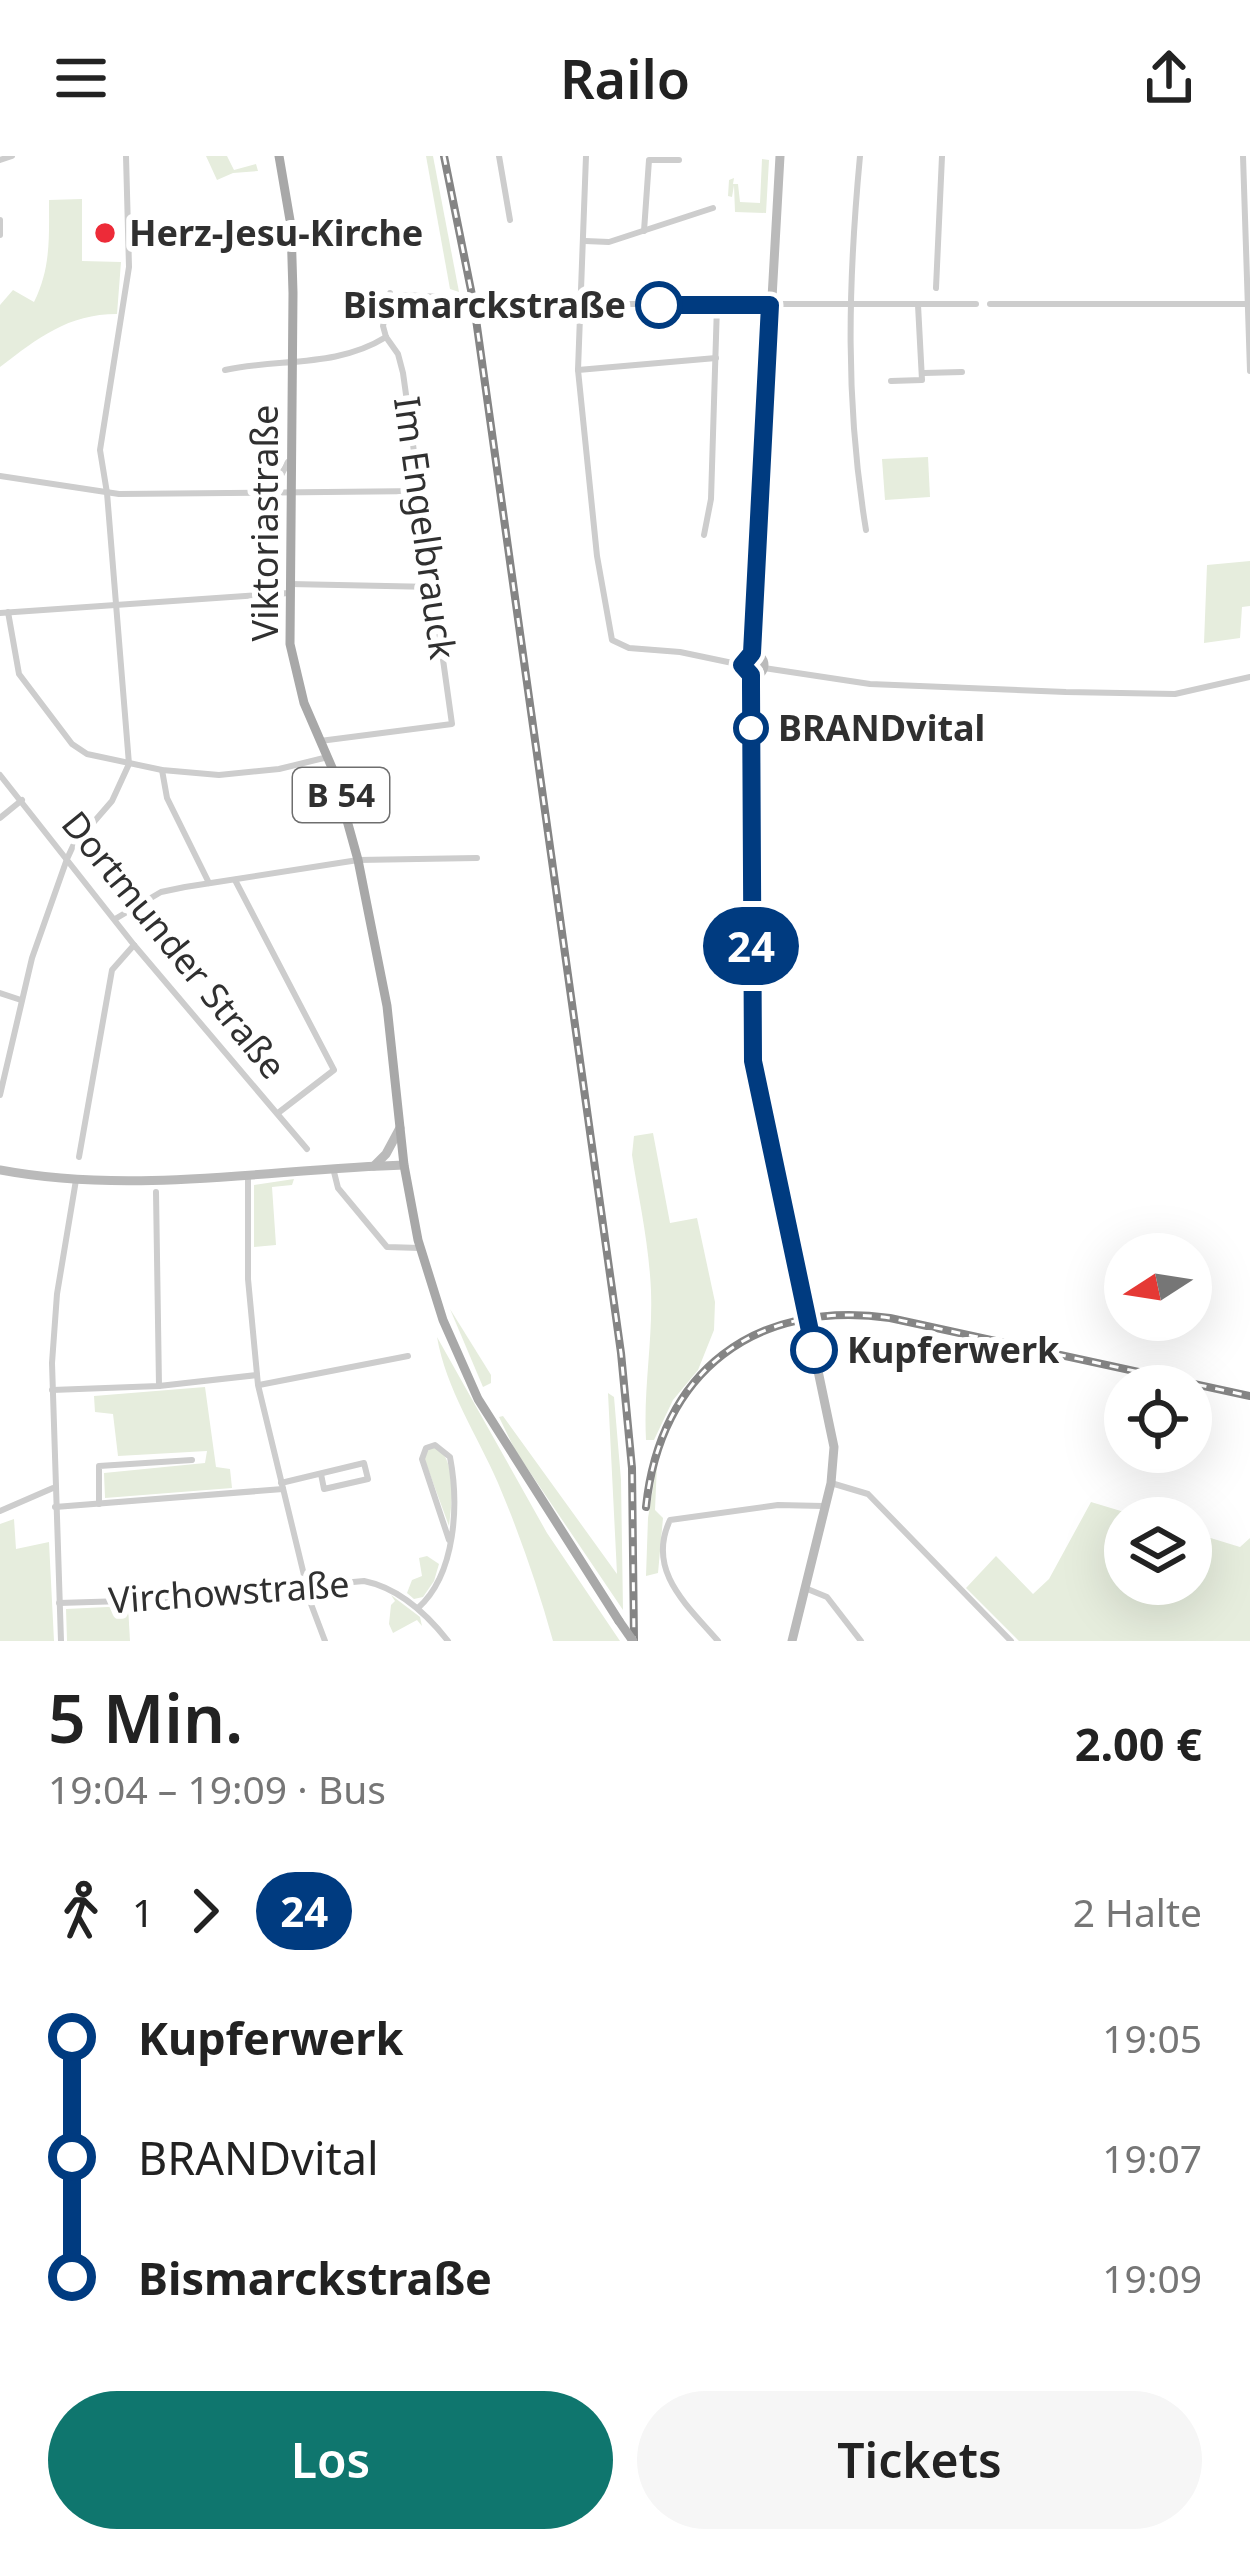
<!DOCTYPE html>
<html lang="de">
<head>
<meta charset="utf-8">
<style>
  body { margin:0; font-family:"Noto Sans",sans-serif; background:#f6f6f6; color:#222; height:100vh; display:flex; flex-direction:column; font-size:45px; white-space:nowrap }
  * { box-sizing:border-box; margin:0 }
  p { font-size:39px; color:#767676 }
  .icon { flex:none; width:66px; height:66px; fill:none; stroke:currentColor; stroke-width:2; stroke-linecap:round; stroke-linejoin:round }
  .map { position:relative; height:1485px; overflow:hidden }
  .side { display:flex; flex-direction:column; background:#fff; flex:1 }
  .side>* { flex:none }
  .badge { padding:0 24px; border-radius:39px; font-size:42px; line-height:78px }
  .needle { width:78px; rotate:258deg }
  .buttons { position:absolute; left:1104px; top:1077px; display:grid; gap:24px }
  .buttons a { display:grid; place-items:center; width:108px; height:108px; border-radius:50%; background:#fff; box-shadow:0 12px 48px #0002; font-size:60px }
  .map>.badge { position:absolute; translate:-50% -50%; box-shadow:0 0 0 6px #fff }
  .legs { display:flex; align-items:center; gap:18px; height:132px; padding:0 48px; font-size:39px }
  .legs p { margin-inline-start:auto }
  .summary { display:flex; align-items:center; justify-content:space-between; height:204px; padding:0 48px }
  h1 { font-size:66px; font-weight:600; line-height:90px }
  .action { display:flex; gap:24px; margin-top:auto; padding:24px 48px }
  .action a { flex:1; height:138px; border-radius:72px; background:#0f766e; color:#fff; font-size:48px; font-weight:600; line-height:138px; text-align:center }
  .action a+a { background:#f6f6f6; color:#222 }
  ul { padding:0 48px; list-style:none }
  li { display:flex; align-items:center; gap:42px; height:120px; font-size:45px }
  li i { display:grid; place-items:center; width:18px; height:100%; margin:0 15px; background:currentColor }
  li i::after { content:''; width:30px; height:30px; margin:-15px; border:9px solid; border-radius:50%; background:#fff }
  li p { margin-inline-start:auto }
  li:first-child i { background:linear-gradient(#0000 50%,currentColor 0) }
  li:last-child i { background:linear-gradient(currentColor 50%,#0000 0) }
  header { display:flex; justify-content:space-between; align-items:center; height:156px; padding:0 48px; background:#fff; font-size:54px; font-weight:600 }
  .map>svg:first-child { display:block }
  .green { fill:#e6eddd }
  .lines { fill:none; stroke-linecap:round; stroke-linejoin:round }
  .street { stroke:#cdcdcd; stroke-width:6 }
  .secondary { stroke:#bababa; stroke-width:9 }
  .primary { stroke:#a8a8a8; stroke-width:9 }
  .rail-casing { stroke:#858585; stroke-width:8 }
  .rail { stroke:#fff; stroke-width:3; stroke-dasharray:9; stroke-linecap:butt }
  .primary-bridge { stroke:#a8a8a8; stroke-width:9 }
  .line-1-casing { stroke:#fff; stroke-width:27 }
  .line-1 { stroke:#003b80; stroke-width:18 }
  .poi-dot { fill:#ed2b38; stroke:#fff; stroke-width:4.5 }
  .stop-1-dot { fill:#fff; stroke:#003b80; stroke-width:6 }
  .labels { text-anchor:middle; stroke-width:12; stroke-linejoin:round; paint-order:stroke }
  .shield { fill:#fff; stroke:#6e6e6e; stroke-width:3 }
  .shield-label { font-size:33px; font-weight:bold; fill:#303030 }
  .poi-label { font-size:36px; font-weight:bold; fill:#303030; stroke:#fff; text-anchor:start }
  .stop-label { font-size:36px; font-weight:bold; fill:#303030; stroke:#fff; text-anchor:start }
  .street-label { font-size:36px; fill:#303030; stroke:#fff }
</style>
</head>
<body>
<header><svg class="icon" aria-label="menu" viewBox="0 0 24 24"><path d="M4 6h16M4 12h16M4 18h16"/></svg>Railo<svg class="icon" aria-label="share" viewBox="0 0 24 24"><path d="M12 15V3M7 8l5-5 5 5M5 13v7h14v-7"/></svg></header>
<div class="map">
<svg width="1250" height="1485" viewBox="0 0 1250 1485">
  <rect width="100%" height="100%" fill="#fff"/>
  <!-- green -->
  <g class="green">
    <path d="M206,0h21l7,14 22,-6 2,7 -25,2 -16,7z"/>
    <path d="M426,0h7l26,136 -9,-3z"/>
    <path d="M762,3l7,1 -3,53 -31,-1 -1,-27 -2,12 -4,-1 1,-16 5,-2 -1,6h5l2,18 20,1z"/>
    <path d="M82,43v62l39,1 -4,52c-49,0 -79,24 -117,53v-62l13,-15 21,12c17,-34 15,-65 15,-102z"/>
    <path d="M928,301l2,40 -45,3 -3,-41z"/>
    <path d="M1250,405v45l-8,1 -2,31 -36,5 3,-78z"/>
    <path d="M653,977l17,90 27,-5 18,84 -1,28 -16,40 -25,30 -19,40h-8c-3,-57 9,-109 4,-165 -3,-40 -12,-81 -18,-120l2,-19z"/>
    <path d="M294,1023l-2,6 -20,2 4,58 -22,2v-62z"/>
    <path d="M450,1153l41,66v8l-8,4z"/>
    <path d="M437,1181l110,196 73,108h-67c-15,-54 -33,-106 -55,-158 -21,-48 -52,-94 -61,-146z"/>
    <path d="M205,1231l11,80 14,2 2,19 -127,10 -1,-25 101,-10 2,-12 -89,5 -5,-42 -18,-2 -1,-16z"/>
    <path d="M608,1237l6,4 7,83 2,130 -108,-160 -16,-33 4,-1 114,158z"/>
    <path d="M438,1291c19,19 14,55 11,79l-25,-68 5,-9z"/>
    <path d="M657,1308l-2,46 8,8 -5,55 -12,3 2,-58z"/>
    <path d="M1091,1346l53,16h-19v66h66v-52l49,15 10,-9v103h-231l-53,-53 30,-32 37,38 16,-15z"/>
    <path d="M14,1363l2,30 33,-7 5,99h-54v-117z"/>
    <path d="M427,1400l12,8 -5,17 -11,16 -9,2 -7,-6 5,-13 10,-4 -3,-18z"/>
    <path d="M391,1439l29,22 2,9 -5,-6 -24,13 -4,-9 2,-19 4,-4z"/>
    <path d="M128,1450l2,35h-63l-1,-32z"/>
  </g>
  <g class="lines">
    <!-- street -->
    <g class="street">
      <path d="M499,0l11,64"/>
      <path d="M586,0l-8,214 19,186 15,84 17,8 51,4 62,13"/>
      <path d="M860,0c-12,128 -15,246 6,374"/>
      <path d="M1243,0l7,215"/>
      <path d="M0,4l12,-4"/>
      <path d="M0,64v15"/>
      <path d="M644,75l5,-71h30"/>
      <path d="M585,85l24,1 104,-34"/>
      <path d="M936,132l6,-132"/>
      <path d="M403,139l176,9h397"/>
      <path d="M990,148h256"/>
      <path d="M386,181l-3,-11 7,-33"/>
      <path d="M225,214c55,-12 111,-2 161,-33"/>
      <path d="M578,214l138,-12"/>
      <path d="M924,217l38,-1"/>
      <path d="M891,225l31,-1 -4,-75"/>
      <path d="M0,320l119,18 303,-3"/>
      <path d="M263,335l15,-10 10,-19"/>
      <path d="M704,379l7,-36 6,-194"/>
      <path d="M290,428l144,3"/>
      <path d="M8,456l11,62 53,70 15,10 75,16 57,5 60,-6 49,-12"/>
      <path d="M0,457l289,-20"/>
      <path d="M764,512l106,16 196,8 109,2 75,-17"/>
      <path d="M320,585l132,-17 -49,-351 -5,-19 -12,-17"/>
      <path d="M162,614l5,28 42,85"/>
      <path d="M0,619l134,170 173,204"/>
      <path d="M0,662l22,-18"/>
      <path d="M235,724l99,190 -56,43"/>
      <path d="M115,763l46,-27 24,-5 173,-27 119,-2"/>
      <path d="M0,837l21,7"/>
      <path d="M0,939l32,-137 35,-99 6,-13 39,-45 17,-37 -22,-271 -7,-43 29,-183 -3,-111"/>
      <path d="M79,1001l33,-187 22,-25"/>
      <path d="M333,1012l5,20 49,59 33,1"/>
      <path d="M248,1020v103l10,106 53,219 14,37"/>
      <path d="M156,1036l3,194"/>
      <path d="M259,1229l149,-29"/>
      <path d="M52,1234l107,-4 98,-11"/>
      <path d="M281,1327l83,-20 4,16 -44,10 -3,-15"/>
      <path d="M831,1327l37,11 143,147"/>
      <path d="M99,1348v-38l93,-6"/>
      <path d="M55,1351l228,-18"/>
      <path d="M0,1355l53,-23"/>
      <path d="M805,1432l22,9 34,44"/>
      <path d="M59,1447l97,-3 208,-19c35,7 62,32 84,60"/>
      <path d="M418,1452c38,-34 41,-104 32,-151l-15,-12 -9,3 -4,11 27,81"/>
      <path d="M61,1485l-9,-278 5,-69 19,-114"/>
      <path d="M718,1485c-31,-36 -72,-70 -48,-121l108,-15 45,1"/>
    </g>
    <!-- secondary -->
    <g class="secondary">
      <path d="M752,497l28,-497"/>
      <circle cx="753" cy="509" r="11"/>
      <path d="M751,519l2,386 81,386 -3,36 -39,158"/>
      <path d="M374,1010l12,-12 14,-26"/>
      <path d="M0,1014c133,25 271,-1 404,-5"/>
    </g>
    <!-- primary -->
    <path class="primary" d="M279,0l12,70 2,67 -3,351 14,59 29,67 25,90 29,146 17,159 14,75 25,80 35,79 141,222"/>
    <!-- rail casing -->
    <g class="rail-casing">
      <g id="rail">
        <path d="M444,0l30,149 147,1048 11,115 2,173"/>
        <path d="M646,1351c14,-135 109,-208 244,-189l360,78"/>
      </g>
    </g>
    <!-- rail -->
    <use href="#rail" class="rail"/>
    <!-- primary-bridge -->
    <path class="primary-bridge" d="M619,1465l14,20"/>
  </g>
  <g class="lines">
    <!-- line-1 casing -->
    <g class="line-1-casing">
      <path id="line-1" d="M659,149h111l-18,348 -10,12 9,10v11l2,375 61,289"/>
    </g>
    <!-- line-1 -->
    <use href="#line-1" class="line-1"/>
  </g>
  <!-- markers -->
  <circle class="poi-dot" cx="105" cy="77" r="12"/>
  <g class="stop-1-dot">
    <circle cx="659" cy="149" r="21"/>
    <circle cx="751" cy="572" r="15"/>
    <circle cx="814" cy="1194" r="21"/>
  </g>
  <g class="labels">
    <!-- shield labels -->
    <rect class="shield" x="293" y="612" width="96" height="54" rx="9"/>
    <g class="shield-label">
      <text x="341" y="651">B 54</text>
    </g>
    <!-- poi labels -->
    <g class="poi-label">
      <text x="129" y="90">Herz-Jesu-Kirche</text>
    </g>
    <!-- stop labels -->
    <g class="stop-label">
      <text x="626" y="162" text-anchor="end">Bismarckstraße</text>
      <text x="778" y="585">BRANDvital</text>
      <text x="847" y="1207">Kupferwerk</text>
    </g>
    <!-- street labels -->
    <g class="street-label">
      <text transform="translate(265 367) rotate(-90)" y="13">Viktoriastraße</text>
      <text transform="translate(425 372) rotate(82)" y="13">Im Engelbrauck</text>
      <text transform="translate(174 789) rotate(51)" y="13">Dortmunder Straße</text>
      <text transform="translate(229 1436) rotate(-4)" y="13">Virchowstraße</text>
    </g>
  </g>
</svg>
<div class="buttons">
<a><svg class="needle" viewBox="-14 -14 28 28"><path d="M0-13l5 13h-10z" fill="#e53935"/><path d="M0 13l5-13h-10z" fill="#767676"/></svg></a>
<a><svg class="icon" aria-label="locate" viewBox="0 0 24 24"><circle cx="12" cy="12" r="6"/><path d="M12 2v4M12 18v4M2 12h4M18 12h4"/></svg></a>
<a><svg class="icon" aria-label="layers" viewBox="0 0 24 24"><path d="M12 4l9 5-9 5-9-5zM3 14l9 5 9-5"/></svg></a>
</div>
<b class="badge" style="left:751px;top:790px;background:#003b80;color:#fff">24</b>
</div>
<section class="side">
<div class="summary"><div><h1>5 Min.</h1><p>19:04 – 19:09 · Bus</p></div><b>2.00 €</b></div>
<div class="legs"><svg class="icon" aria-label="walk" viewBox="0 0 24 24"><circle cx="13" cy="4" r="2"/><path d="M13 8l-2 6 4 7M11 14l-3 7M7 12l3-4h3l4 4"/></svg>1<svg class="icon" aria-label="forward" viewBox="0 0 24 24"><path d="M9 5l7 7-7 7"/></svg><b class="badge" style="background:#003b80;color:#fff">24</b><p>2 Halte</p></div>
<ul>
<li><i style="color:#003b80"></i><b>Kupferwerk</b><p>19:05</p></li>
<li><i style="color:#003b80"></i><span>BRANDvital</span><p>19:07</p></li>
<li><i style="color:#003b80"></i><b>Bismarckstraße</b><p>19:09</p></li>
</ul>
<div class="action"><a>Los</a><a>Tickets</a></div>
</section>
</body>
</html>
